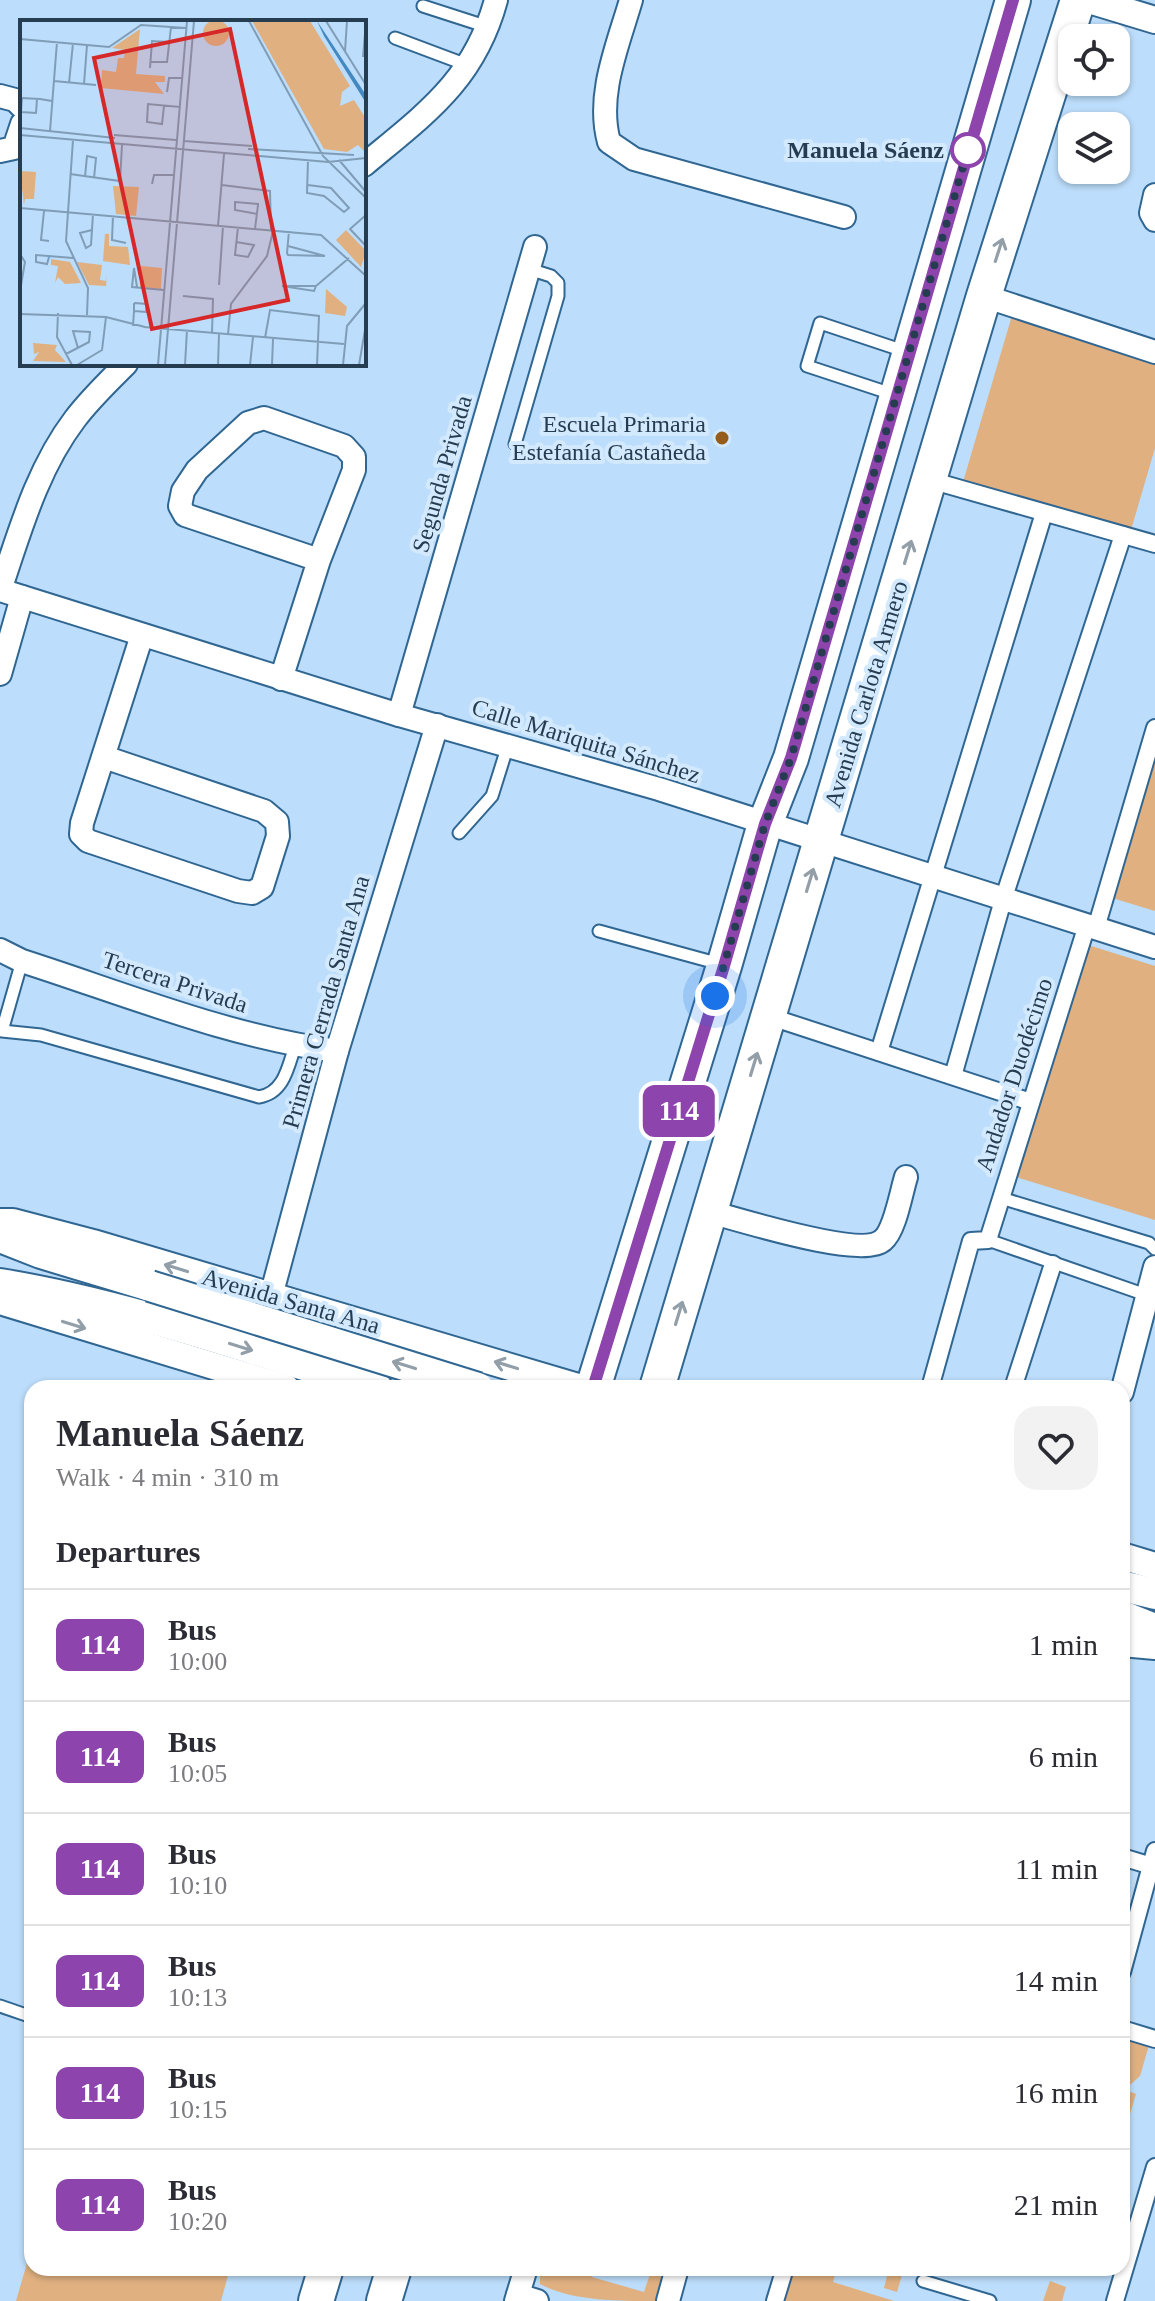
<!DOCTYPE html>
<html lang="en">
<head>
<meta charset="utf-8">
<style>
  body { margin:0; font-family:Georgia,serif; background:#f2f2f3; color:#2b2b33; height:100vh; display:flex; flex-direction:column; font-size:30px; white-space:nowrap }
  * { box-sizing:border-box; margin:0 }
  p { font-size:26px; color:#7c7c81 }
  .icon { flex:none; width:44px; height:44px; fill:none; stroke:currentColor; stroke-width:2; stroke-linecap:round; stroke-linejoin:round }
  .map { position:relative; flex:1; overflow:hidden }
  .panel { position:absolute; left:24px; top:1380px; width:1106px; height:896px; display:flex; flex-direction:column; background:#fff; border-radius:24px; box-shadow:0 2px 6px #0004 }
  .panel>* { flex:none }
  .badge { padding:0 16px; border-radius:12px; font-size:28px; line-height:52px }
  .fabs { position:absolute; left:1058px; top:24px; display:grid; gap:16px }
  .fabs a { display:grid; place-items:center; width:72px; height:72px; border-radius:16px; background:#fff; box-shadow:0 2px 6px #0004; font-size:40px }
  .you { position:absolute; width:40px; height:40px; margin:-20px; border:6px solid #fff; border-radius:50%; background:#1a73e8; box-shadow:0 0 0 12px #1a73e833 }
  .map>.badge { position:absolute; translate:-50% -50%; box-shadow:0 0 0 4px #fff }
  h2 { padding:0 32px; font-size:30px; line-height:72px }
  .round { display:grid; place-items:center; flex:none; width:84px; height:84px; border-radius:24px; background:#f2f2f3 }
  .head { display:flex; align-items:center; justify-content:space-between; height:136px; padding:0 32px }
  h1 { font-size:38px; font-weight:700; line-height:60px }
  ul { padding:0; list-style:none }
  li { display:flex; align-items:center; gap:24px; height:112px; padding:0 32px; border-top:2px solid #e1e1e2 }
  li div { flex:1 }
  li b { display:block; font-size:30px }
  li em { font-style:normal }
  li .badge { min-width:88px; font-weight:700; text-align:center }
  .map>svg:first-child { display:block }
  .green { fill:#e0b080 }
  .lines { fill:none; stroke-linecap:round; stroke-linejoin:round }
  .service-casing { stroke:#306692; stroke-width:15 }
  .pedestrian-casing { stroke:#306692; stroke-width:20 }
  .minor-casing { stroke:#306692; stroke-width:26 }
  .tertiary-casing { stroke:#306692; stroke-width:30 }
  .secondary-casing { stroke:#306692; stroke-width:34 }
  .primary-casing { stroke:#306692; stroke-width:38 }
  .service { stroke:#fff; stroke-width:11 }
  .pedestrian { stroke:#fff; stroke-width:16 }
  .minor { stroke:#fff; stroke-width:22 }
  .tertiary { stroke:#fff; stroke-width:26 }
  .secondary { stroke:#fff; stroke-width:30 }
  .primary { stroke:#fff; stroke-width:34 }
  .secondary-bridge-casing { stroke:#306692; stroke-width:34; stroke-linecap:butt }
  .secondary-bridge { stroke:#fff; stroke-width:30 }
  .oneway { stroke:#929ea8 }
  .line-casing { stroke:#fff; stroke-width:18 }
  .line { stroke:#8e44ad; stroke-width:12 }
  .walk { stroke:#263d51; stroke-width:8; stroke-dasharray:0 14.4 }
  .stop-dot { fill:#fff; stroke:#8e44ad; stroke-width:4 }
  .poi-dot { fill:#965d1a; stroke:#d3e9fd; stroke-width:3 }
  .labels { text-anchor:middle; stroke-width:8; stroke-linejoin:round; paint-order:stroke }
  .stop-label { font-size:24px; font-weight:bold; fill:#263d51; stroke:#d3e9fd; text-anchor:end }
  .poi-label { font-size:24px; fill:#263d51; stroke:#d3e9fd; text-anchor:end }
  .street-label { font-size:24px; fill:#263d51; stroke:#d3e9fd }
  .inset-road { fill:none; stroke:#809db7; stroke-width:2 }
  .view { fill:#d62828; fill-opacity:0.15; stroke:#d62828; stroke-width:4 }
  .inset-edge { fill:none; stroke:#263d51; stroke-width:4 }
</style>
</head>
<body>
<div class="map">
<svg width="1155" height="2301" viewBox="0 0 1155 2301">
  <rect width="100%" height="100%" fill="#bcddfb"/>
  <!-- green -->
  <g class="green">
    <path d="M1013,312l142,41v95l-24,82 -168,-48z"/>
    <path d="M1155,744v167l-46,-14z"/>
    <path d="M1085,944l70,22v254l-142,-44z"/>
    <path d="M1122,2037l27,8 -9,31 -10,9 -8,-3z"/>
    <path d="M1128,2091l8,3 -14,47v-29z"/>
    <path d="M32,2246v22h198l-9,33h-205z"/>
    <path d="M540,2268h54l-2,9 52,15 8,-24h12l-9,33c-38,0 -83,0 -115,-17z"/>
    <path d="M792,2268h45l-4,14 61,19h-112z"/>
    <path d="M889,2268h15l-7,24 -13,-4z"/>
    <path d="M1050,2281l16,6 -4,14h-19z"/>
  </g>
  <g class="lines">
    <!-- service casing -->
    <g class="service-casing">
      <g id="service">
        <path d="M423,6l65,21"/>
        <path d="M395,38l72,27"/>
        <path d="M892,394l-85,-28 13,-43 87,29"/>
        <path d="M515,444l43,-148v-13l-7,-7 -22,-7"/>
        <path d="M459,833l33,-37 16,-51"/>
        <path d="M599,931l121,33"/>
        <path d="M22,961l-20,70 39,4 218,62c25,-4 29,-30 36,-51"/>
        <path d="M1001,1198l148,45 6,6"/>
        <path d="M988,1240l161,56"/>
        <path d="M0,2006l32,11"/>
        <path d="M923,2281l67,20"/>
      </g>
    </g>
    <!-- pedestrian casing -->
    <g class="pedestrian-casing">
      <g id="pedestrian">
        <path d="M930,480l225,64"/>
        <path d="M1096,928l59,-200"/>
        <path d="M768,1016l263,86"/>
        <path d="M879,1052l165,-539"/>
        <path d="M953,1076l50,-176 120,-365"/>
        <path d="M930,1388l41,-147 17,-1 99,-315"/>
        <path d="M1013,1388l40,-124"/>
        <path d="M1122,1857l33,10"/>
        <path d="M1122,1972l33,-121"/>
        <path d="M1122,2029l33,10"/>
        <path d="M775,2301l10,-33"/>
        <path d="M1115,2301l40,-134"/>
      </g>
    </g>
    <!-- minor casing -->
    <g class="minor-casing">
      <g id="minor">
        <path d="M631,0c-13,45 -35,95 -22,142l25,17 210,58"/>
        <path d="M0,96l15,4 7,7"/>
        <path d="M0,151l14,-3 8,-24"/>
        <path d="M364,165c61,-51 110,-84 132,-165"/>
        <path d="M1155,195l-4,18 4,7"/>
        <path d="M984,296l171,56"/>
        <path d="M0,590l399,125 260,74 496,158"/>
        <path d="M0,590c20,-59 37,-121 75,-171 15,-20 33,-37 51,-55"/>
        <path d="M0,674l22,-77"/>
        <path d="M281,679l38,-119 35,-90v-13l-10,-11 -80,-28 -16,5 -51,47 -14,21 -3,15 5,9 134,45"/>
        <path d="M399,715l136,-468"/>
        <path d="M104,757l160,54 13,11 1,14 -16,51 -10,6 -14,-2 -150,-50 -7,-7 1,-11 60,-188"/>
        <path d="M0,950l22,11c100,32 211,77 315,90"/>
        <path d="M710,1212c31,8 152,47 173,28 12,-10 18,-47 23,-63"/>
        <path d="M271,1296l66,-245 100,-326"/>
        <path d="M1122,1392l33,-125"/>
        <path d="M518,2295l19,6"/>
        <path d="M516,2301l10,-33"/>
        <path d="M668,2301l9,-33"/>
      </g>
    </g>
    <!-- tertiary casing -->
    <g class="tertiary-casing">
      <g id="tertiary">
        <path d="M1089,0l66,20"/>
        <path d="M0,1222h13l80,21 488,145"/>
        <path d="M0,1301l286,87"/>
        <path d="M1122,1556l33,10"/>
        <path d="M1122,1643l33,3"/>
      </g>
    </g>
    <!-- secondary casing -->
    <g class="secondary-casing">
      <g id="secondary">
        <path d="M0,1237l41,16 109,33"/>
        <path d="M0,1284c128,21 253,66 377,104"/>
        <path d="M1122,1586l33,8"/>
        <path d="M1122,1616l33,13"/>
      </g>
    </g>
    <!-- primary casing -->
    <g class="primary-casing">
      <g id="primary">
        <path d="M593,1388l131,-422 41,-142 26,-66 222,-758"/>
        <path d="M657,1388l327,-1092 94,-296"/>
        <path d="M316,2301l10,-33"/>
        <path d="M384,2301l10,-33"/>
      </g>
    </g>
    <!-- service -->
    <use href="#service" class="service"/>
    <!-- pedestrian -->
    <use href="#pedestrian" class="pedestrian"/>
    <!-- minor -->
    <use href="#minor" class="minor"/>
    <!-- tertiary -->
    <use href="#tertiary" class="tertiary"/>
    <!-- secondary -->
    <use href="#secondary" class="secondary"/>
    <!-- primary -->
    <use href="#primary" class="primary"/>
    <!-- secondary-bridge casing -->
    <g class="secondary-bridge-casing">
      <path id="secondary-bridge" d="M150,1286l328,102"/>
    </g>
    <!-- secondary-bridge -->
    <use href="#secondary-bridge" class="secondary-bridge"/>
  </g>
  <!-- one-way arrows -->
  <defs><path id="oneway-shaft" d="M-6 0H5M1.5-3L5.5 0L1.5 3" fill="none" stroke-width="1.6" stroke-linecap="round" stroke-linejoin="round" transform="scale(2)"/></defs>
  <g class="oneway">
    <use href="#oneway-shaft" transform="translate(999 250) rotate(-72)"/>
    <use href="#oneway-shaft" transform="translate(908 552) rotate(-73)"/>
    <use href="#oneway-shaft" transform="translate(810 880) rotate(-73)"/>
    <use href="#oneway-shaft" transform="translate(754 1064) rotate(-73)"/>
    <use href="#oneway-shaft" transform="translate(176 1268) rotate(-163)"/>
    <use href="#oneway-shaft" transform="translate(679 1313) rotate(-73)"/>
    <use href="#oneway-shaft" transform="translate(74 1325) rotate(17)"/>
    <use href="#oneway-shaft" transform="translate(241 1347) rotate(17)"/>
    <use href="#oneway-shaft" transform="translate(404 1365) rotate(-163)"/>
    <use href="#oneway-shaft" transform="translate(506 1365) rotate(-163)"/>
  </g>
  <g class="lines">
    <!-- line casing -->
    <g class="line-casing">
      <path id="line" d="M593,1388l131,-422 41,-142 26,-66 222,-758"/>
    </g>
    <!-- line -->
    <use href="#line" class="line"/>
    <!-- walk -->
    <path class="walk" d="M715,996l50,-172 26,-66 179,-615 -2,7"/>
  </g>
  <!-- markers -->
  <circle class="stop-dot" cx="968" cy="150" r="16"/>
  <circle class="poi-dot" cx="722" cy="438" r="8"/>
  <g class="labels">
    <!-- stop labels -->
    <g class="stop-label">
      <text x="944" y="158">Manuela Sáenz</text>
    </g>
    <!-- poi labels -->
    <g class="poi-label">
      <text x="706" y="432">Escuela Primaria<tspan x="706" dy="28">Estefanía Castañeda</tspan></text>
    </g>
    <!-- street labels -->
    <g class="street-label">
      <text transform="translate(442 474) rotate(-74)" y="8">Segunda Privada</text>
      <text transform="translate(866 694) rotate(-73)" y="8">Avenida Carlota Armero</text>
      <text transform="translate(586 741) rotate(17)" y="8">Calle Mariquita Sánchez</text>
      <text transform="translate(175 982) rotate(18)" y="8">Tercera Privada</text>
      <text transform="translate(326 1002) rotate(-74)" y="8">Primera Cerrada Santa Ana</text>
      <text transform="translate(1014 1075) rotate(-72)" y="8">Andador Duodécimo</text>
      <text transform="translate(291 1301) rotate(16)" y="8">Avenida Santa Ana</text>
    </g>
  </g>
  <!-- overview -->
  <g transform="translate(20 20)">
    <rect width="346" height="346" fill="#bcddfb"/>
    <path d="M183 13a13 13 0 1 1 26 0a13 13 0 1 1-26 0ZM232,1h58l40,65 -8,6 -2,14 14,-6 12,19v34l-8,-8 -11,7 -23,-3zM120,9l-4,45 29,2v6h-10l9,12 -63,-6 1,-18 14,2 2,-14h6l1,-8 -13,-2zM0,151l16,1 -2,27h-9l-1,6zM93,166l26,1 -3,29 -20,-2zM326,210l20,21 -5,16 -25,-27zM85,214h4v12l19,1 2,18 -27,-4zM31,239l19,3 11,21 -16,1 -7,-7 -3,6 3,-17 -7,-1zM57,242l25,3 -2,15 6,1 1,-8 -1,13 -17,-1zM121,246l21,2 -1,21 -21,-2zM306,269l21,18 -2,9 -20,-3zM13,323l24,2 -2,5 11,12 -33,-1 6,-9 -5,2z" fill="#e0b080"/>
    <path d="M297,1l49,74v8l-42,-67z" fill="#4389c1"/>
    <path class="inset-road" d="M229,1l74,135 43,42M306,1l40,64M0,19l89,8 32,-22 45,3M325,31l2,-30M343,37l3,-36M131,42h16l4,-35M130,48l2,-27 17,1M34,61l42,4M49,63l4,-40M64,64l3,-39M147,72l2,-14h13M17,79l-1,14 -15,-1 1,-14 18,1 12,2M144,86l-2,18 -15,-2 1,-18 32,3M0,108l95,10M30,111l7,-89M0,115l308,27 38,-4M94,115l62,5M53,120l-7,101 22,47 -1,27M164,121l68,5M228,129l106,6M319,140l27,32M50,154l50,7 2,-36M65,157l2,-21 9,2 -2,20M132,164l2,-9h20M202,165l48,6 1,39M288,165l23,3 18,20 -5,4 -20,-16 -17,-3 1,-33M0,188l301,27 45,41M24,191l-3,29 8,1M346,195l-16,14 16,17M93,196l-1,24 14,3M198,206l6,-72M235,209l3,-24v-1l-23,-2v8l22,4M72,210l-12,3 6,15 5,-3 2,-31M216,222l18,3 -6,12 -13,-2 3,-28M268,226l37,10 -37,-1 -1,-2 2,-22M0,234l5,8 -5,29M29,237l-2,7 -11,-2v-7l37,3M199,265l4,-59M296,266l-2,5 -32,-5h34l33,-28M117,267l-3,-19 -2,19 32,3M163,276l30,3 -1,34M38,293l-1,24 15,28M0,294l86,3 39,10M113,306l1,-15v-7l1,-1 12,1 -1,8 -12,-1M124,307l200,17M208,314l3,-30 36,-48 6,-25M245,318l5,-28 49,6 -2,49M46,334l23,-12 1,-10 -17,-1 5,17M57,345l25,-15 4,-33M138,345l29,-344M145,345l29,-344M165,345l2,-35M198,345l1,-31M230,345l3,-28M252,345l1,-26M323,345l4,-39 19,-23M339,345l7,-41"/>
    <path class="view" d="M210,9l58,271 -136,29 -58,-271z"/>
    <rect width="346" height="346" class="inset-edge"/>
  </g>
</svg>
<div class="fabs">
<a><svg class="icon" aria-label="locate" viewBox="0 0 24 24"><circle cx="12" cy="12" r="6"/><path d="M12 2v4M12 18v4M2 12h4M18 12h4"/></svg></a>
<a><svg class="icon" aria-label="layers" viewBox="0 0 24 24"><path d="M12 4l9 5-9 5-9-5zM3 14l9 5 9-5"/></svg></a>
</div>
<div class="you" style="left:715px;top:996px"></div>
<b class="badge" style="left:679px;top:1111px;background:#8e44ad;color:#fff">114</b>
<section class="panel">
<div class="head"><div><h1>Manuela Sáenz</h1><p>Walk · 4 min · 310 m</p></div><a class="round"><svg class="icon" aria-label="heart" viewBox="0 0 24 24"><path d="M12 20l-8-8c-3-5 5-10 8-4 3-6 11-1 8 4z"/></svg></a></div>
<h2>Departures</h2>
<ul>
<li><span class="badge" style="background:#8e44ad;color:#fff">114</span><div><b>Bus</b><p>10:00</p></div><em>1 min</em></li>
<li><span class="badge" style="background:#8e44ad;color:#fff">114</span><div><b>Bus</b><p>10:05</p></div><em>6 min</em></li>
<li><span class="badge" style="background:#8e44ad;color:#fff">114</span><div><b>Bus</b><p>10:10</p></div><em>11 min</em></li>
<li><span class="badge" style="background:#8e44ad;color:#fff">114</span><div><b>Bus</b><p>10:13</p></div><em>14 min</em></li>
<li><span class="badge" style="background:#8e44ad;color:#fff">114</span><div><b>Bus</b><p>10:15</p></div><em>16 min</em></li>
<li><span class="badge" style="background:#8e44ad;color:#fff">114</span><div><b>Bus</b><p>10:20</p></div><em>21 min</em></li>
</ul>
</section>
</div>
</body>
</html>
